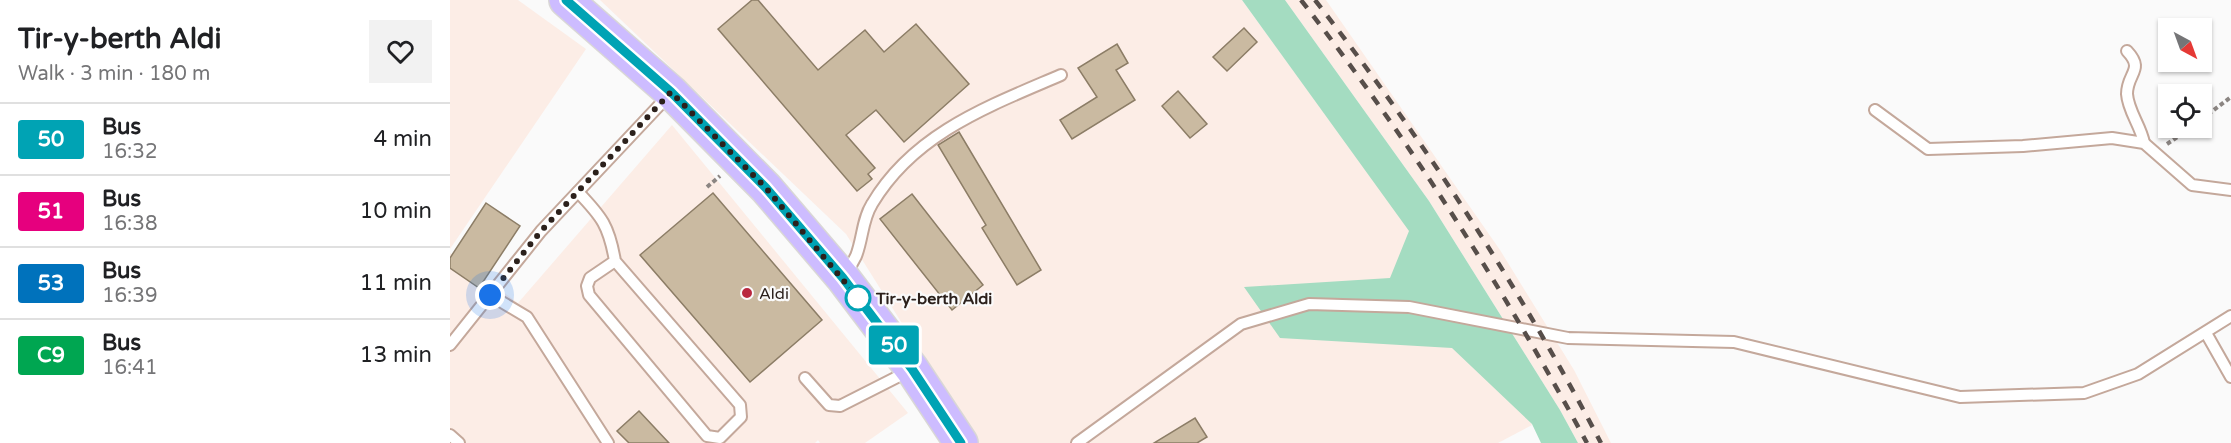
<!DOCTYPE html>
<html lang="en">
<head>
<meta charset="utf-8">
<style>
  body { margin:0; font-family:"Varela Round",sans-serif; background:#f2f2f2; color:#202124; height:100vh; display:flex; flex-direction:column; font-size:22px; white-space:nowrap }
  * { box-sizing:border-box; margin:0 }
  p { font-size:20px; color:#757577 }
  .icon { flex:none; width:33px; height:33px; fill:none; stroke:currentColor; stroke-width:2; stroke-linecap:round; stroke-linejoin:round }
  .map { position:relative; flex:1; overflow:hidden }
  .drawer { display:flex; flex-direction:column; background:#fff; width:450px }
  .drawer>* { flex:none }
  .badge { padding:0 12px; border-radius:4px; font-size:21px; line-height:39px }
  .needle { width:39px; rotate:139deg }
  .buttons { position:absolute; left:1708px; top:18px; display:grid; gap:12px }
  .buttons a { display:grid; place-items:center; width:54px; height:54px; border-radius:0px; background:#fff; box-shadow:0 2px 4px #0004; font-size:30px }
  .you { position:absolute; width:30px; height:30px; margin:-15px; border:4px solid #fff; border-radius:50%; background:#1a73e8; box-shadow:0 0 0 9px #1a73e833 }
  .map>.badge { position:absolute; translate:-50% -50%; box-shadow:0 0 0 3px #fff }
  .round { display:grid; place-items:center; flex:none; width:63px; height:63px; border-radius:0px; background:#f2f2f2 }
  .summary { display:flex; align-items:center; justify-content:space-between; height:102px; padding:0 18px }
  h1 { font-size:28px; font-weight:800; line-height:45px }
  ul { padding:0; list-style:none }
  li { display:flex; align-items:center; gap:18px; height:72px; padding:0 18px; border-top:2px solid #e0e0e0 }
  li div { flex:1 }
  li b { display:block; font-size:22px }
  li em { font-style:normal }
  li .badge { min-width:66px; font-weight:700; text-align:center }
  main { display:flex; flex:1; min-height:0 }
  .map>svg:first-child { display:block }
  .built { fill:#fcede6 }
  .green { fill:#a4dcc1 }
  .building { fill:#cabaa1; stroke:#8c7d66; stroke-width:1.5 }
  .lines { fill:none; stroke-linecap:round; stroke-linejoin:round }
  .lane-casing { stroke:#c4a89b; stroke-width:14 }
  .primary-casing { stroke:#d9d7d6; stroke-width:36 }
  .path { stroke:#8b8582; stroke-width:4; stroke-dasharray:4.5 3; stroke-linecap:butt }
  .lane { stroke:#fff; stroke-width:10 }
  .primary { stroke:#cdbcff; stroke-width:33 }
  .rail { stroke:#574e4a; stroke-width:4.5; stroke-dasharray:10 10; stroke-linecap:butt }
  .line-casing { stroke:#fff; stroke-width:14 }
  .line { stroke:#00a3b4; stroke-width:9 }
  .walk { stroke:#2c211c; stroke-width:6; stroke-dasharray:0 10.8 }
  .poi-dot { fill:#b9283f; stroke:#fafafa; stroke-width:2 }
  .stop-dot { fill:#fff; stroke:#00a3b4; stroke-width:3 }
  .labels { text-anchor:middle; stroke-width:4.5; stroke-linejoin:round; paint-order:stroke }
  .poi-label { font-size:16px; fill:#2c211c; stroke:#fafafa; text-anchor:start }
  .stop-label { font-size:16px; font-weight:bold; fill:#2c211c; stroke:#fafafa; text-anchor:start }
</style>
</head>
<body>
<main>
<section class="drawer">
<div class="summary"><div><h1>Tir-y-berth Aldi</h1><p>Walk · 3 min · 180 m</p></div><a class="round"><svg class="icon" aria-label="heart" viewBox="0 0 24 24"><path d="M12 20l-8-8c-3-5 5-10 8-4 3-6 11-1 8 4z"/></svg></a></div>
<ul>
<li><span class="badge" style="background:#00a3b4;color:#fff">50</span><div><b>Bus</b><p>16:32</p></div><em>4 min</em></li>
<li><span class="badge" style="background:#e6007e;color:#fff">51</span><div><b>Bus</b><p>16:38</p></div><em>10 min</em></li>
<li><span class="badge" style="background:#0072bc;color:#fff">53</span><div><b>Bus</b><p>16:39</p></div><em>11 min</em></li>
<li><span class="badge" style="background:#00a651;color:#fff">C9</span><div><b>Bus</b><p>16:41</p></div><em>13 min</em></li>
</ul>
</section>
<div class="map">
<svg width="1781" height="443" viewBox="0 0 1781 443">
  <rect width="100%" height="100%" fill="#fafafa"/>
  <!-- built -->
  <g class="built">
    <path d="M0,0h68l68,49 -136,200z"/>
    <path d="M150,0h642l168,231 122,194 -34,18h-521l-131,-209z"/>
    <path d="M835,0h41l174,250 74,120 37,73h-33l-18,-33 -131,-209z"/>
    <path d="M222,125l236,288 -43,30h-45l-2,-3 -3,3h-365v-190l68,50z"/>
  </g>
  <!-- green -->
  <path class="green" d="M792,0h43l144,201 131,209 18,33h-37l-9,-19 -80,-76 -172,-10 -36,-51 146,-9 19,-47z"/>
  <!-- building -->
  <g class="building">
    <path d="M302,0h6l60,70 47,-40 19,22 32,-28 53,60 -65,58 -28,-32 -30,25 29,33 -7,6 4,5 -15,12 -139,-162z"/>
    <path d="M794,28l13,14 -30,29 -14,-14z"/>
    <path d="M667,44l11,19 -12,7 19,30 -63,39 -12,-19 37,-23 -19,-29z"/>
    <path d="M728,91l29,33 -17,14 -28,-32z"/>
    <path d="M509,132l82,138 -24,15 -35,-57 4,-3 -48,-80z"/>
    <path d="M263,193l109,127 -72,62 -110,-127z"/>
    <path d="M462,194l71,91 -31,25 -72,-91z"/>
    <path d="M36,203l34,23 -41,62 -29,-20v-10z"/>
    <path d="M189,411l30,32h-40l-12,-12z"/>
    <path d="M745,418l12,19 -10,6h-43z"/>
  </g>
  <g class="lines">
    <!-- lane casing -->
    <g class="lane-casing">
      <g id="lane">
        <path d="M1677,51c18,19 0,22 0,43 1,17 14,32 17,49"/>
        <path d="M1425,110l53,39 95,-3 89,-8 32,5 48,42 39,5"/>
        <path d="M128,192c24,25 31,34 37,69l125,144 1,12 -21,21 -13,-2 -118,-141 -2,-9 3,-8 25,-17"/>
        <path d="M395,275c4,-6 8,-13 11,-19 7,-18 6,-36 16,-52 42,-71 117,-98 189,-129"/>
        <path d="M40,295l37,22 81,126"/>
        <path d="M1756,333l25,44"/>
        <path d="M0,345l91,-114 128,-136"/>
        <path d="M355,378l24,27 11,1 69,-35"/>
        <path d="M0,435l9,8"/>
        <path d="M627,443l164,-119 68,-20 100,3 159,31 166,4 226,55 124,-4 54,-19 93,-58"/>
      </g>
    </g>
    <!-- primary casing -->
    <g class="primary-casing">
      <path id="primary" d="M116,0l105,92 95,96 77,90 69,91 49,74"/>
    </g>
    <!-- path -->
    <g class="path">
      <path d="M1752,119l29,-22"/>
      <path d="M1717,144l24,-16"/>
      <path d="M257,187l13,-11"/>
    </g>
    <!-- lane -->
    <use href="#lane" class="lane"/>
    <!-- primary -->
    <use href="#primary" class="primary"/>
    <!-- rail -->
    <g class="rail">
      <path d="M851,0c108,139 202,288 286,443"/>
      <path d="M865,0c108,139 205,288 286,443"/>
    </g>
  </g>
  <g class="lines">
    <!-- line casing -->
    <g class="line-casing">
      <path id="line" d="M116,0l105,92 95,96 77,90 69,91 49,74"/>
    </g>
    <!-- line -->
    <use href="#line" class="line"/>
    <!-- walk -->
    <path class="walk" d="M40,295l51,-64 130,-139 95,96 92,110"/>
  </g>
  <!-- markers -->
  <circle class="poi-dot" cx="297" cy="293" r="6"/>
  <circle class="stop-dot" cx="408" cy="298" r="12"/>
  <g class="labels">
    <!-- poi labels -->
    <g class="poi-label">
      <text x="309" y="299">Aldi</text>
    </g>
    <!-- stop labels -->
    <g class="stop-label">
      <text x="426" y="304">Tir-y-berth Aldi</text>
    </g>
  </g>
</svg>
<div class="buttons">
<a><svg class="needle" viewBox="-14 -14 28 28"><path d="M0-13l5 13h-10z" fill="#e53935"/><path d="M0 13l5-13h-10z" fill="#757577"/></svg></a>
<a><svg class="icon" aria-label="locate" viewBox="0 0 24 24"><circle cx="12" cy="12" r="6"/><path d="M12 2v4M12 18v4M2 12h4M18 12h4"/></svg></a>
</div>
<div class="you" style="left:40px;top:295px"></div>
<b class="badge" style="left:444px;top:345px;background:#00a3b4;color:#fff">50</b>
</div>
</main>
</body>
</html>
